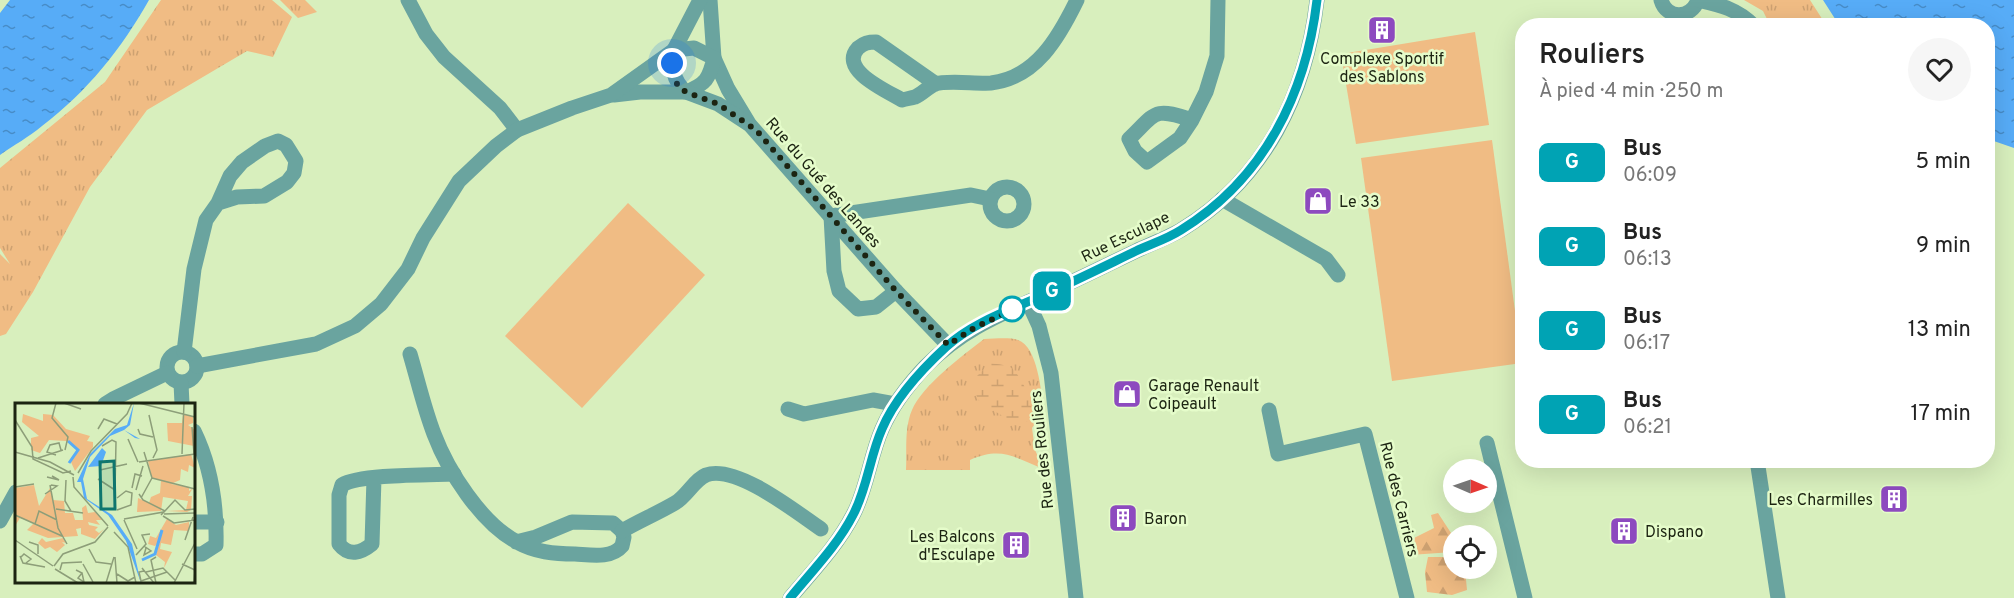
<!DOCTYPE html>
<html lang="fr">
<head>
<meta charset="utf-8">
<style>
  body { margin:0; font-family:Overpass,sans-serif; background:#f6f6f6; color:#222; height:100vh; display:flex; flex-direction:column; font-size:22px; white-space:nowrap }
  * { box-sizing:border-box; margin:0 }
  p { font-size:20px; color:#767676 }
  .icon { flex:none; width:33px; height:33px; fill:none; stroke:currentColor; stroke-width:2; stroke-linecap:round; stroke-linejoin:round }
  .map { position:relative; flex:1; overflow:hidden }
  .side { position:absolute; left:1515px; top:18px; width:480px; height:450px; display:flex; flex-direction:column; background:#fff; border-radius:24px; box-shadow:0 6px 24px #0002 }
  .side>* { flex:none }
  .badge { padding:0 12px; border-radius:9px; font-size:21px; line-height:39px }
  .needle { width:39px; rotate:92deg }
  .controls { position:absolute; left:1443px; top:459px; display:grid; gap:12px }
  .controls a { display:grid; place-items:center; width:54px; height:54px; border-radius:50%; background:#fff; box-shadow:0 6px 24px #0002; font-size:30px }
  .you { position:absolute; width:30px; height:30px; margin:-15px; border:4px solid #fff; border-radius:50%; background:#1a73e8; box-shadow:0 0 0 9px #1a73e833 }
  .map>.badge { position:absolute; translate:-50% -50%; box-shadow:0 0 0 3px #fff }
  .round { display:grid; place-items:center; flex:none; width:63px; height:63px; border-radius:32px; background:#f6f6f6 }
  .head { display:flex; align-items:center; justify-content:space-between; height:102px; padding:0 24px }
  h1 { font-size:28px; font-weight:600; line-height:45px }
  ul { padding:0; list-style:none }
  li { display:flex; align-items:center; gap:18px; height:84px; padding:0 24px }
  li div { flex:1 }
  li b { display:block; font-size:22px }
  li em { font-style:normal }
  li .badge { min-width:66px; font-weight:700; text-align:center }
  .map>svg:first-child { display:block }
  .grass { fill:url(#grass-tufts) }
  .forest { fill:url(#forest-firs) }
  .wetland { fill:url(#wetland-marsh) }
  .garden { fill:#f0bc84 }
  .water { fill:url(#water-ripples) }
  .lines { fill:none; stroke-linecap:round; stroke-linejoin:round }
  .minor { stroke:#6aa49f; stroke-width:15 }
  .line-casing { stroke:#fff; stroke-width:14 }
  .line { stroke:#00a3b4; stroke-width:9 }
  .walk { stroke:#1c2412; stroke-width:6; stroke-dasharray:0 10.8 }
  .stop-dot { fill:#fff; stroke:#00a3b4; stroke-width:3 }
  .labels { text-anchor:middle; stroke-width:5; stroke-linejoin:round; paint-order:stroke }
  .poi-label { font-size:16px; fill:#1c2412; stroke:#e5fcca; text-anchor:start }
  .street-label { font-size:16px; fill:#1c2412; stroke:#e5fcca }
  .inset-river { fill:none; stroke:#57acf7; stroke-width:3 }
  .inset-road { fill:none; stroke:#8d9e79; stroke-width:1.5 }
  .view { fill:#0f766e; fill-opacity:0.15; stroke:#0f766e; stroke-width:3 }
  .inset-edge { fill:none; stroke:#1c2412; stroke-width:3 }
</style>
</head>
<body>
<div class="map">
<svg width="2014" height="598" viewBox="0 0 2014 598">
  <defs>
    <pattern id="grass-tufts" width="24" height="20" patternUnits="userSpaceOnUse" patternTransform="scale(1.5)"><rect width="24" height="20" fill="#f0bc84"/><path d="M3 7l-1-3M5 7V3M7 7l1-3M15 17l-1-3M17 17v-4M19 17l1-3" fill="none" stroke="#cda171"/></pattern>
    <pattern id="forest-firs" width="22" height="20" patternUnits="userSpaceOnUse" patternTransform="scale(1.5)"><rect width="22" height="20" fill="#f0bc84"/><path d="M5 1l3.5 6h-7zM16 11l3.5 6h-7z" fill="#cda171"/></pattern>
    <pattern id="wetland-marsh" width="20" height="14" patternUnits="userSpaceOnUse" patternTransform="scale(1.5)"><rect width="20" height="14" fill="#f0bc84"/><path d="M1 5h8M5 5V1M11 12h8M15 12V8" fill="none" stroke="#cda171"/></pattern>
    <pattern id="water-ripples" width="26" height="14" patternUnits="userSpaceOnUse" patternTransform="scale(1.5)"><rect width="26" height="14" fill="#57acf7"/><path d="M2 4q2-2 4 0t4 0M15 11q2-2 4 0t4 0" fill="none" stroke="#478cc7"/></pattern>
  </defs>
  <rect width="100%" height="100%" fill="#d8efbd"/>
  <!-- grass -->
  <g class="grass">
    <path d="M161,0h111l20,17 -19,40 -26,-6 -100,59 -57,77 -57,105 -27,42 -6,2v-82l10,10 -10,-16v-80l105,-86z"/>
    <path d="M280,0h25l12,12 -19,6z"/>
    <path d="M1744,0h66l16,25h-56l-7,-14z"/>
    <path d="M984,339c11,0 24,-2 34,1 20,7 23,52 26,70l-12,18 3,22 6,13v5c-28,-12 -41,-21 -71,-8v10h-64c1,-18 -2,-42 6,-60 10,-24 51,-55 72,-71z"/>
  </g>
  <!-- forest -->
  <g class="forest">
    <path d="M1438,513l15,23v16l-43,3 -5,-7 1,-6 28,-14 -3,-13z"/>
    <path d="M1428,557h25l1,11 11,1 2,21 -15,5 -25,-3 -2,-20z"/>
  </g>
  <!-- wetland -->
  <path class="wetland" d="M990,363c6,1 13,1 19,4 13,6 24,37 23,51l-12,8 -6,-1 -13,-10 -21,-13 -6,-10 1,-14z"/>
  <!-- garden -->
  <g class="garden">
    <path d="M1475,32l14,93 -133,19 -15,-90z"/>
    <path d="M1492,140l30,223 -130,18 -31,-223z"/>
    <path d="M628,203l77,72 -123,133 -77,-72z"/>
  </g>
  <!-- water -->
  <g class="water">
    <path d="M10,0h139c-27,48 -62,92 -107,126 -13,11 -28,19 -42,29v-142z"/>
    <path d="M1823,0h191v148l-26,-9v-113l-149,-1z"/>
  </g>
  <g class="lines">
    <!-- minor -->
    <g class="minor">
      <path d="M408,0l18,34 18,23 56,51 17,22"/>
      <path d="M710,0l4,58 14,31 20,33"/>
      <path d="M1661,0c6,20 30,19 37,0"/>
      <path d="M1698,0c22,5 40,9 56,26"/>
      <path d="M694,48l20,10c-5,21 -8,26 -28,34 -14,-12 -14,-25 -12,-42z"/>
      <path d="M936,84l-60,-42c-8,0 -12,1 -18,6 -20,22 29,43 44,52 4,-1 9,-2 13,-3 7,-3 13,-10 20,-13 12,-4 41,0 56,-1 45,-5 68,-46 86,-83"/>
      <path d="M614,95l26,-3h46l32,12 32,21 146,166 52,54"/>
      <path d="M1192,120c-39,-13 -35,-8 -63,19l6,12 12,11 33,-24 12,-18 14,-28 11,-36 1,-56"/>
      <circle cx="1007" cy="204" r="17"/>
      <path d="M1222,199l104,60 12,16"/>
      <path d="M896,291l-20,16 -18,2 -19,-18 -5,-20 -3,-55 140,-21 19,4"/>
      <path d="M1028,302l11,24 12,47 25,225"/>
      <circle cx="182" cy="367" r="15"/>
      <path d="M184,352l10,-83 12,-49 12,-17 12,-27 12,-14 23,-16 13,-5 8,4 10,16 -2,12 -7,9 -23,14 -27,1 -19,6"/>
      <path d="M410,354c8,27 14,54 24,80 14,37 47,89 83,108 18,10 37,12 58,12 16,1 36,5 47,-8l2,-9 -2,-6 -9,-8 -41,-1 -36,15 -20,5"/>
      <path d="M197,366l119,-22 39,-18 26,-22 27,-35 15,-31 36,-57 37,-35 21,-16 55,-22 39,-13 63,-45 26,-50"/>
      <path d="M181,383l1,21"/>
      <path d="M105,404l8,-5 54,-26"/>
      <path d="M788,409l16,5 69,-14 22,4"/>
      <path d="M1269,410l9,44 87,-20 42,164"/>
      <path d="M194,431c17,35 23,75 22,114l-14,9h-8"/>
      <path d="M1487,443l38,155"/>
      <path d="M1757,460l21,138"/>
      <path d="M374,478l-2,66c-11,9 -23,13 -33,0v-49l3,-10c18,-11 88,-10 112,-11"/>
      <path d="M0,521l16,-29"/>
      <path d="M194,522h23"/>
      <path d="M622,531c17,-10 36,-18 53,-28 12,-7 19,-23 31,-28 30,-11 90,37 115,54"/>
      <path d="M790,598c22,-26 47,-52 63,-83 14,-26 17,-59 29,-86 10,-23 27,-45 44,-63 38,-38 76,-52 124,-74 29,-13 57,-27 86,-41 15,-7 31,-13 45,-21 84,-51 125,-135 136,-230"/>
    </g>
  </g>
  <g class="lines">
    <!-- line casing -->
    <g class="line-casing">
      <path id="line" d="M790,598c22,-27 47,-52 63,-83 14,-26 17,-59 29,-86 13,-31 39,-59 64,-82 28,-26 70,-39 104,-55 29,-13 57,-27 86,-41 15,-7 31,-12 45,-21 83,-51 125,-136 136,-230"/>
    </g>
    <!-- line -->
    <use href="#line" class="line"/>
    <!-- walk -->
    <path class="walk" d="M672,63l1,12 5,11 8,6 32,12 38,26 140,161 52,54 26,-17 42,-20 -4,1"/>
  </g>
  <!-- icons -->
  <defs>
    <g id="building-square" transform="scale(1.5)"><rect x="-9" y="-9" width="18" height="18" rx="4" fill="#8d4abf" stroke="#e5fcca"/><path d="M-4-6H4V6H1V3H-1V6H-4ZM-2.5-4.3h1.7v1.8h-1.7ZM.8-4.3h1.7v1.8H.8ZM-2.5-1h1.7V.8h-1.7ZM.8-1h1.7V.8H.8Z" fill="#fff"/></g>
    <g id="shop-square" transform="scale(1.5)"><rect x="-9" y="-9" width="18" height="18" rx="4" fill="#8d4abf" stroke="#e5fcca"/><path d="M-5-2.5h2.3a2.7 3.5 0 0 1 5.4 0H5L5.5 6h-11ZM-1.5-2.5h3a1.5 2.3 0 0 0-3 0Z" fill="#fff"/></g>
  </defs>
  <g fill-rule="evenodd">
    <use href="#building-square" x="1382" y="30"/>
    <use href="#shop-square" x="1318" y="201"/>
    <use href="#shop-square" x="1127" y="394"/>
    <use href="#building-square" x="1894" y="499"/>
    <use href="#building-square" x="1123" y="518"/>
    <use href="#building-square" x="1624" y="531"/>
    <use href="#building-square" x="1016" y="545"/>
  </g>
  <!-- markers -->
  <circle class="stop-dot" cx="1012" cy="309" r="12"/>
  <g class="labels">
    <!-- poi labels -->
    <g class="poi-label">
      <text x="1382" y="64" text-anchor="middle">Complexe Sportif<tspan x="1382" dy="18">des Sablons</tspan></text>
      <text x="1339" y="207">Le 33</text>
      <text x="1148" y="391">Garage Renault<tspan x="1148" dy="18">Coipeault</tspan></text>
      <text x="1873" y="505" text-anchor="end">Les Charmilles</text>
      <text x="1144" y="524">Baron</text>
      <text x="1645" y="537">Dispano</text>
      <text x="995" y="542" text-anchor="end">Les Balcons<tspan x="995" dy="18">d'Esculape</tspan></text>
    </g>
    <!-- street labels -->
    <g class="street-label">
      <text transform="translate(824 182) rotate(49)" y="6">Rue du Gué des Landes</text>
      <text transform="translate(1125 236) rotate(-26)" y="6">Rue Esculape</text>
      <text transform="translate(1041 450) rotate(-96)" y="6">Rue des Rouliers</text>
      <text transform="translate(1400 499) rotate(76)" y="6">Rue des Carriers</text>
    </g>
  </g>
  <!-- overview -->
  <g transform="translate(15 403)">
    <rect width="180" height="180" fill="#d8efbd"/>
    <path d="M8,11l20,7v-7l10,1 13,14 24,7 -3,5 6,1v5l-18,24 -4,-9 7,-12 -12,-9 -17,-1 -9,13 -9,-3v-12l8,-2 -17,-14zM168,11l10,3v6l-5,2 7,5v24l-1,-8 -26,-5 -1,-18h15zM176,51l4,14 -6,-3 -1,7 -7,-3 -1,11 -9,4 18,3v4l4,-3 -5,8h4l-1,14 -4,2 -20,-1 19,-1 2,-9 -25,-4 -2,14 -24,1 1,-14 11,5 2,-6 9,-4 1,-13 -9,-2 -4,-17zM19,82l5,21 11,-18 3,12 11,1 1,12h8l2,7h8l-1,-12 4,-3 2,8 7,-1 7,8h-6l4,5 -12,-3 1,3 9,2 -3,3 4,3 5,-4 -9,10 -14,-5v-6l-5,1 2,7 -30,2 -21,-8 7,-7 -14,-5 -5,8v-38zM152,116l9,6 13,-3v9l-15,-1 -3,15 -10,-2 -1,6 12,3 -8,16 1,-6 -9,-7 4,-14 -5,5 -7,-2 2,-8 6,2zM27,135l4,4 17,-4 3,5 -4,-1 3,3 -8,7 -7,-5 -5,2 -7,-6z" fill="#f0bc84"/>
    <path d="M119,0l-4,22 -6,5 16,9 -5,-1 -11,-8 -14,6 -20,21 -7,22 4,20 25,16 20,29 9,39 -15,-42 -18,-26 -24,-17 -3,-16h-4l13,-28 25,-25 12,-4zM87,45l4,4 -5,14 -13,1z" fill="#57acf7"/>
    <path class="inset-river" d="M53,38l10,9 -9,13M127,157l13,-6 7,-24"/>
    <path class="inset-road" d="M41,0l-4,15 16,19 -3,13M49,0l17,6M124,0l56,14M134,12l8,35 -4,8M0,17l17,27 1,12 30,14 8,-2M177,24l2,27M83,26l6,-10 13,5M123,26l2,5 13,3M113,36l10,23M87,43l10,-6 4,2 -1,48M0,49l35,10 24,13M129,49l8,26M167,51l2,-51M41,52l-9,-3 3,-7 9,-2 2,7M23,55l25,-8M124,59l56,-8M85,67l27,-6M63,70l13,-22 36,-37 5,-11M32,74l12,3 -7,-4M58,74l1,10 34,39M137,75l43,11M83,76l17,11M51,77l-1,21 6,10M35,82l8,43 9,16M0,84l19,-3M117,85l3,-14 7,2M121,87l7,-24M30,91l12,-8 -6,-1M124,91l4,6 22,11M102,95l9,-7 6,2 -1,12 -14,5M126,95l11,-20M41,106l27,4M149,109l11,-12 10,10 10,-1M149,111l31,-1M0,112l47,21M148,113l11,7 21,-3M109,116l40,-7 -3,3M109,117l13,29M20,121l4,-13 18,9M99,129l14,15 8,36M0,137l38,26M170,137l8,-23M14,139l9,3v9M129,143l7,5 -7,4 2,-7M74,146l7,13 15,2M121,152l10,-11 -4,-9 8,-1M5,153l3,7 22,4M6,154l3,-3 7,5 -5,4M100,154l2,26M68,161l10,18M167,161l13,6 -1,13M39,163l9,-12 32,-12 13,-15M127,165l12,15M40,166l23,14M45,167l2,-7 20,-1M61,167l6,3 -4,5 6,4 -2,-9M129,168l-5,1 2,9 26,-9M131,169l17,-4 12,12M102,171l11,7 7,-4M91,180l8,-26M141,180l-5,-23 5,-3M159,180l21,-40"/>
    <path class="view" d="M99,58l1,48h-14l-1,-47z"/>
    <rect width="180" height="180" class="inset-edge"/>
  </g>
</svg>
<div class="controls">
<a><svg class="needle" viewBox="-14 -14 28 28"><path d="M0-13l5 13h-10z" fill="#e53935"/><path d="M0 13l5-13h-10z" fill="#767676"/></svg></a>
<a><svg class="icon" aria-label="locate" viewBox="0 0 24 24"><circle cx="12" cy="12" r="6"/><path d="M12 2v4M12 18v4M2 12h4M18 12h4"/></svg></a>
</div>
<div class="you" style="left:672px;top:63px"></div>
<b class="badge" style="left:1052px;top:291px;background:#00a3b4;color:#fff">G</b>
<section class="side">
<div class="head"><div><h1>Rouliers</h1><p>À pied · 4 min · 250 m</p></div><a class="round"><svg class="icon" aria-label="heart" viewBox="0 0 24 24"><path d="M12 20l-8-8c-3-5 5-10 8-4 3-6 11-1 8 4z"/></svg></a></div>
<ul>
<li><span class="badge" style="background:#00a3b4;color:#fff">G</span><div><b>Bus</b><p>06:09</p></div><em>5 min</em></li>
<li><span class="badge" style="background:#00a3b4;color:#fff">G</span><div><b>Bus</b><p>06:13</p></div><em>9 min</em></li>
<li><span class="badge" style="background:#00a3b4;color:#fff">G</span><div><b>Bus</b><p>06:17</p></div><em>13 min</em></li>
<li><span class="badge" style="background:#00a3b4;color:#fff">G</span><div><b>Bus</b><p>06:21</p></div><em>17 min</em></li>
</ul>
</section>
</div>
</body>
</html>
